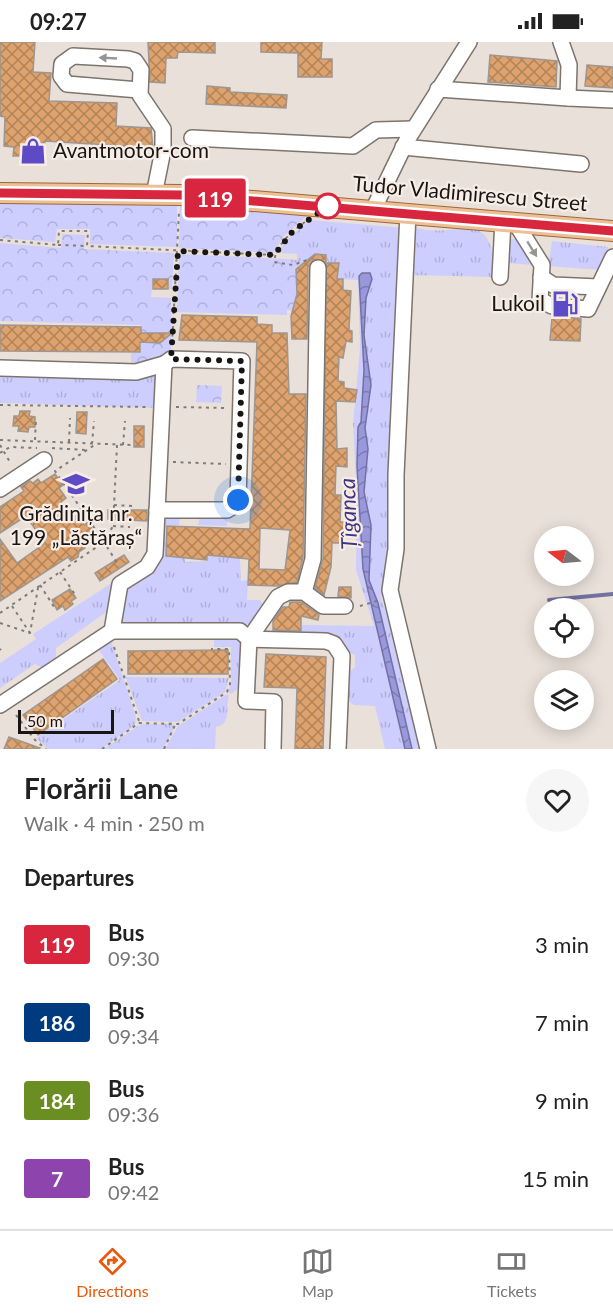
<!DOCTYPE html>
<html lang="en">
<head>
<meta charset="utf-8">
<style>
  body { margin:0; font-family:Lato,sans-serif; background:#f6f6f6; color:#222; height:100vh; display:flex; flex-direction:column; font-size:22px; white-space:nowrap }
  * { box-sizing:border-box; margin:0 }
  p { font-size:20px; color:#767676 }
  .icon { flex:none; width:33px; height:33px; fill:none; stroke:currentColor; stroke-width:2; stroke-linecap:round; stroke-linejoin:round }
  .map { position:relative; height:707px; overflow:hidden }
  .drawer { display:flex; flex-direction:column; background:#fff; flex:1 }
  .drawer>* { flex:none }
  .badge { padding:0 12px; border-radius:4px; font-size:21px; line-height:39px }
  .needle { width:39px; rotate:286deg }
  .fabs { position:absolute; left:534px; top:484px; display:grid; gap:12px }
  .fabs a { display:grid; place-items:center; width:60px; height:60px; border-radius:50%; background:#fff; box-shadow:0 3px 15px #0003; font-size:30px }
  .scale { position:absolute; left:18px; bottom:15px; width:96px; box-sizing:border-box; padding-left:6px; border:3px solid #181513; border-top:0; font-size:16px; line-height:21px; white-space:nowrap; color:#181513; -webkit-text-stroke:4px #f7ede6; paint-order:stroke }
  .you { position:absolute; width:30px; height:30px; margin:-15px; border:4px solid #fff; border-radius:50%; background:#1a73e8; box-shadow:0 0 0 9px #1a73e833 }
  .map>.badge { position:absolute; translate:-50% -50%; box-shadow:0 0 0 3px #fff }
  h2 { padding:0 24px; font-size:22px; line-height:54px }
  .round { display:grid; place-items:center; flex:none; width:63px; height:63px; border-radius:32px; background:#f6f6f6 }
  .head { display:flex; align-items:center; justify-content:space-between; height:102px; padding:0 24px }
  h1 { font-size:28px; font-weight:700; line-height:45px }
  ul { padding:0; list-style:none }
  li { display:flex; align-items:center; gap:18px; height:78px; padding:0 24px }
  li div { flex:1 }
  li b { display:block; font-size:22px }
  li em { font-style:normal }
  li .badge { min-width:66px; font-weight:700; text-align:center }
  .status { display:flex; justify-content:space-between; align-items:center; height:42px; padding:0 30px; background:#fff; direction:ltr }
  .status svg { height:16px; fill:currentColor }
  .tabs { display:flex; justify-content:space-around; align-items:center; height:84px; border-top:2px solid #e0e0e0; background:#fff; font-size:16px; color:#767676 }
  .tabs a { display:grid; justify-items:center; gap:3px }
  .tabs .current { color:#ea580c }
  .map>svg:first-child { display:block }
  .grass { fill:url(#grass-tufts) }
  .forest { fill:url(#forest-crowns) }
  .garden { fill:#cdcefe }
  .water { fill:url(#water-waves); stroke:#7271a0; stroke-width:1.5 }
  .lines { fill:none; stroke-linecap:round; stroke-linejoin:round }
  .stream { stroke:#7271a0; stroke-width:4 }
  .building { fill:url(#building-cross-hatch); stroke:#9e968f; stroke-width:1.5; fill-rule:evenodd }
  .minor-casing { stroke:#7c746d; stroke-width:18 }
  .major-casing { stroke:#9b6839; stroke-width:22 }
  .path { stroke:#817b77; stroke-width:2; stroke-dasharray:3 4.5; stroke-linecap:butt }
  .minor { stroke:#fff; stroke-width:15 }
  .major { stroke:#edbf94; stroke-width:20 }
  .oneway { fill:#979695 }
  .line-casing { stroke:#fff; stroke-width:14 }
  .line { stroke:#d7263d; stroke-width:9 }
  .walk { stroke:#181513; stroke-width:6; stroke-dasharray:0 10.8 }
  .stop-dot { fill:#fff; stroke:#d7263d; stroke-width:3 }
  .labels { text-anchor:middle; stroke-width:4.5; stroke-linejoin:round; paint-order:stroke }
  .poi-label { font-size:21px; fill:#181513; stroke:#f7ede6; text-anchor:start }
  .street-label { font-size:21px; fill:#181513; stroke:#f7ede6 }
  .water-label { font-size:22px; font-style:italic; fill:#3e3584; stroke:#f7ede6 }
</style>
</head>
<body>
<div class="status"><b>09:27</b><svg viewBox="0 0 49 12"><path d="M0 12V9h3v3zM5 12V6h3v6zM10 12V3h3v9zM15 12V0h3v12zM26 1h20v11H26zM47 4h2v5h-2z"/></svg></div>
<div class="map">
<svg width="613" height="707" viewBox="0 0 613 707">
  <defs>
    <pattern id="grass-tufts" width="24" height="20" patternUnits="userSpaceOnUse" patternTransform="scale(1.5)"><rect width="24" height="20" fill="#cdcefe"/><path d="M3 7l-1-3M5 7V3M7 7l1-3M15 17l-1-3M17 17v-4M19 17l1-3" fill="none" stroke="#afb0d9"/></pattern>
    <pattern id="forest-crowns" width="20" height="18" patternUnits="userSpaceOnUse" patternTransform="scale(1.5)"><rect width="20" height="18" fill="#cdcefe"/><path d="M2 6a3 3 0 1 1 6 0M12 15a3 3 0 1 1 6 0" fill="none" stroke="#afb0d9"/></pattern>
    <pattern id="water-waves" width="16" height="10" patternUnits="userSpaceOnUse" patternTransform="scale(1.5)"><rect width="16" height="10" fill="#9998dc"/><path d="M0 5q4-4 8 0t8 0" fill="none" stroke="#7c7bb1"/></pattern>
    <pattern id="building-cross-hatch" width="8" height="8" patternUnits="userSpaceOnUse" patternTransform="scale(1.5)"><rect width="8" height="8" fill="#dda26d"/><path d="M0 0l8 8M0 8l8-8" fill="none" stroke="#b28358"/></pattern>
  </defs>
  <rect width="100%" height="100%" fill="#e9e0d9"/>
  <!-- grass -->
  <g class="grass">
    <path d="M310,178l94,8 5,-3c45,20 85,-27 85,52l-85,-2 -7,10 -6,20 -6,262 -9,31 22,63 22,88h-13l-34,-145 -9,-24 2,-55 -7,-33 4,-43 -3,-21 6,-43 -7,-49 2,-38 6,-19 -13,-3 5,94 -3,52 -3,5 -1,39 6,103 42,180h-20l-10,-43 -21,-1 -7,-5 1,-27 7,-6v-12l-53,-22v-8l72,1 -18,-56 1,-69 -4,-76 7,-77 -2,-68 -23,-1 4,-15 -11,-1 -2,-8h-6l-1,9 -12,-3 -17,10 -4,-12 11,1v-6l-20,-1 10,-13z"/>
    <path d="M511,197h5l20,26 -31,-2z"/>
    <path d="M552,199l56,6v2l-8,21 -52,-4z"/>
    <path d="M161,327l-2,39 -159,-5v-32z"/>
    <path d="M156,370l-5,143 -42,55 -53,38v13l-12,8 -9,-5 -35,24v-25l36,-24 -3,-5 111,-72 3,-6z"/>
    <path d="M180,474l-1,9h-12l-2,32 20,1v4l23,-1v-8l32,6 1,22 7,-1 -1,20h13l4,6 -13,18h-125l-6,-3v-29l33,-24 8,-51z"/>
    <path d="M214,594l23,2 4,5 -1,44 -9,7 -3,-3 3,-7v-37h-17z"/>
    <path d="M111,599l25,76 -1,8 -34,24h-53l-12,-11 84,-58 -22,-31z"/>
    <path d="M124,631l3,4 102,1 -4,14 -47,30 -36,-1z"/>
    <path d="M227,652l2,2c-4,12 3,28 -13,31l-1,22h-50l13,-23z"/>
    <path d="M141,682h31l2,5 -11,20h-59z"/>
  </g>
  <!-- forest -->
  <g class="forest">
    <path d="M0,161l177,3v41l-87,-3v-15h-33l-2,13 -55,-4z"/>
    <path d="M180,164l128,9 -24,21 -11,17 -94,-5z"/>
    <path d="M62,192l23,1 -1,14 90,4 -2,36h-4v-10h-15l-2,18 20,1v58l-32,11 -8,-2v-12h10v-28l-141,-4v-78l61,5z"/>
    <path d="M179,212l107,5 4,11 6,-1 1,42 -10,-1v5l-110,-3z"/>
    <path d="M197,343l25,1 -1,17 -25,-1z"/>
  </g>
  <!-- garden -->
  <g class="garden">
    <path d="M200,474l27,1v9l-29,-1z"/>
    <path d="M182,690l23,1 -1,16h-22z"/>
  </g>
  <!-- water -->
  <path class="water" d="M362,231h8l2,6 -6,19 -2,37 7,50 -6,43 3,21 -4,43 7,33 -2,55 9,23 34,146h-7l-42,-180 -6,-103 1,-39 3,-5 3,-52 -5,-94z"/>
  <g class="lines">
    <!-- stream -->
    <path class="stream" d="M549,558l64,-6"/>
  </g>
  <!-- building -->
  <g class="building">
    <path d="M0,0h35l-2,30 18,1 -2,28 68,2 -1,23 35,2 2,20 -108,-7v15h-32l1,-9 -10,-1 1,-29 -5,-1z"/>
    <path d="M148,0h67v11l-37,-1 -1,6h-11l-1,25 -15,-1z"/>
    <path d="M261,0h61l-1,17h11v18h-34v-24l-37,-1z"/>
    <path d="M490,13l67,6 -1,26 -68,-5z"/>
    <path d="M587,23l26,2v21l-28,-2z"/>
    <path d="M207,44l23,2v4l57,3 -1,13 -80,-4z"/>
    <path d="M315,212l11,1v7l-12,-3 -6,8 -1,72h-15l-1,-23 6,-22 -1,-25z"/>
    <path d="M326,221h13l-2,16h6v11l8,1 -2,39 3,1v11l-6,-1 -3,17 -4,-1 -1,24 6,1v6l13,2 -2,12 -19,-1 1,48 10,-1v19l-11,-1 -1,29h6l-1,27h15v11h-11v10h-12l-1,24 -7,28 -9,-7 8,-29z"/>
    <rect x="153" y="237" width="15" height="10"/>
    <path d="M182,273l75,2v7l15,1v8h15l2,61h17l-3,164 -6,24 -19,4 -30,-1 1,-26 -42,-4v5l-41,-4 1,-30 83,3 7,-187 -78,-2zM260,486l30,2 -5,40 -26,-1z"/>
    <path d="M558,274l23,3 -1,22 -30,-1 2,-22z"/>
    <path d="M0,283l141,2v6h31l-12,10 -20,-1v10l-140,-1z"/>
    <path d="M20,369h10l-1,5 6,1v10h-6l-1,5 -10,-1 1,-5h-6l1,-10h5z"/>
    <path d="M77,370h10l-1,22 -10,-1z"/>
    <rect x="134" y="384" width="10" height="21"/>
    <path d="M55,432l8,11 -4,3 7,10 -5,4 10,17 6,-4 7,10 4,-3 7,12 -13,9 3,5 -6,4 -1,5 -7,4 -3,-4 -68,44v-62l17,24 28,-20 -19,-27 -26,17v-26l24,-16 -3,-4 9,-6 3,2 5,-4 3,4z"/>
    <path d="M108,468h39v11l-39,-2z"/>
    <path d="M124,513l5,7 -29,19 -5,-8z"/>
    <path d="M339,545h12v11l-13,-2z"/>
    <path d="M70,547l6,9 -5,3 2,3 -8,6 -2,-4 -6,4 -5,-10z"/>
    <path d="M290,560h11l18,13 -1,5 -17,-4v15l-28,-1v-9l10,-14h6z"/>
    <path d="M228,608v24h-100v-23z"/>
    <path d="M266,612l60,3 -3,92h-28l2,-61 -33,-1z"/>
    <path d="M103,617l14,20 -79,56 -15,-20z"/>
    <path d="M9,695l31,11 -1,1h-35z"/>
  </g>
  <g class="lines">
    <!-- minor casing -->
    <g class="minor-casing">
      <g id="minor">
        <path d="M438,47l130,9 1,-33 -8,-23"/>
        <path d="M139,48l-72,-6 -6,-8 1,-12 11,-8 55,3 7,2 6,9 -1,25 23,34v21l-9,45"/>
        <path d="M568,56l45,2"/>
        <path d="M192,96l161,8 23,-16 37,-1"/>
        <path d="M403,105l178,17"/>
        <path d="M373,168l34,-70 62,-98"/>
        <path d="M408,171l-12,262v74l-6,41 38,159"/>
        <path d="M515,180l27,43 -2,35 12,6 36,3 25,-52"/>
        <path d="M500,235l3,-56"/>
        <path d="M541,235l12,8 45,2"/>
        <path d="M0,326l136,4 28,-8 -9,190 -8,13 -27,17 -8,47"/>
        <path d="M0,447l44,-29"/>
        <path d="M157,468h70l10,-6 1,-4 4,-139 -71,-2 -7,5"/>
        <path d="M304,550l9,-33 5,-291"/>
        <path d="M112,589h128l9,8 77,2 8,3 8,12 -4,93"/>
        <path d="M0,663l112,-74"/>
        <path d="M273,707l1,-47 -28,-1 3,-62 29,-42 10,-5h16l19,14h22"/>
      </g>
    </g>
    <!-- major casing -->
    <g class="major-casing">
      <path id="major" d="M0,151l181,2 432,36"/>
    </g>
    <!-- path -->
    <g class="path">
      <path d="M305,180c-13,9 -29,23 -31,40l19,3 14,-5"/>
      <path d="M0,198l58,5 1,-14h29l-1,15 187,9"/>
      <path d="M58,203l29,1"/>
      <path d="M172,302l7,-132"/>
      <path d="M0,363l150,2"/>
      <path d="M176,365l51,1"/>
      <path d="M0,398l132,5"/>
      <path d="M35,398l1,-21"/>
      <path d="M69,400l1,-24"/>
      <path d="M92,402l2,-23"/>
      <path d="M0,403l11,19"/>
      <path d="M117,403l-4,81 -9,16 15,24"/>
      <path d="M123,403l2,-24"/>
      <path d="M52,406l33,2"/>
      <path d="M0,411l10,-6 27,1"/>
      <path d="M173,420l53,2"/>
      <path d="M114,463l18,1"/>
      <path d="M113,484l17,1"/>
      <path d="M60,530l16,24"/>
      <path d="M40,543l16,25"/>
      <path d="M12,564l18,27"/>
      <path d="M360,564l20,-6"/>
      <path d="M0,571l104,-71 -49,-71 41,-27"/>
      <path d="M0,581l30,10 8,-45"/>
      <path d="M114,605l25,74"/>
      <path d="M0,607l1,1"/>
      <path d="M16,673l19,25 11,9"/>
      <path d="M102,707l37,-26 39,1 49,-32 3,-8 -1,-35h-18"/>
      <path d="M164,707l11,-24"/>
    </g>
    <!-- minor -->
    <use href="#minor" class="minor"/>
    <!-- major -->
    <use href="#major" class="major"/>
  </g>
  <!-- one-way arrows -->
  <defs><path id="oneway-solid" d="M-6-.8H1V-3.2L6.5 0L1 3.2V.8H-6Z" transform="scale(1.5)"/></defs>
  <g class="oneway">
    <use href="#oneway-solid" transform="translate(108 16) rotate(-177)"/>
    <use href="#oneway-solid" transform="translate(532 207) rotate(58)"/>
  </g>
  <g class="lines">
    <!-- line casing -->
    <g class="line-casing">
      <path id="line" d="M0,151l181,2 432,36"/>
    </g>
    <!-- line -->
    <use href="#line" class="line"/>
    <!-- walk -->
    <path class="walk" d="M238,458l4,-139 -71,-2 7,-108 96,4 19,-24 35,-25"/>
  </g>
  <!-- icons -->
  <defs>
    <g id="shop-bare" transform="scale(2.07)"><path d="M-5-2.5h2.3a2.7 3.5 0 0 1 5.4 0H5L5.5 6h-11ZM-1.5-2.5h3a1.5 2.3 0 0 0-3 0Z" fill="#5c4bc4" stroke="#f7ede6" stroke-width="2.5" paint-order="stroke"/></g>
    <g id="fuel-bare" transform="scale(2.07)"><path d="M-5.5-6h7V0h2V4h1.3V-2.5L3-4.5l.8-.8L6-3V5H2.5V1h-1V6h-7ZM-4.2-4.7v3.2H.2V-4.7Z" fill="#5c4bc4" stroke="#f7ede6" stroke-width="2.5" paint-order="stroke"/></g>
    <g id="school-bare" transform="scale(2.07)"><path d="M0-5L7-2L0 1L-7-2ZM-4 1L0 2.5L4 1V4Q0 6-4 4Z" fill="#5c4bc4" stroke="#f7ede6" stroke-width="2.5" paint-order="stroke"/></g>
  </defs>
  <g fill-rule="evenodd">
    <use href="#shop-bare" x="33" y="109"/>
    <use href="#fuel-bare" x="565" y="262"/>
    <use href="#school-bare" x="76" y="442"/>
  </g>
  <!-- markers -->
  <circle class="stop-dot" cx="328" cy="164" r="12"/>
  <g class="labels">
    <!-- poi labels -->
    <g class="poi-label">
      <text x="53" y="116">Avantmotor-com</text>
      <text x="545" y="269" text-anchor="end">Lukoil</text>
      <text x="76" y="479" text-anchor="middle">Grădinița nr.<tspan x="76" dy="24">199 „Lăstăraș“</tspan></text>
    </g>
    <!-- street labels -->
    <g class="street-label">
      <text transform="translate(470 152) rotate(5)" y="7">Tudor Vladimirescu Street</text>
    </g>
    <!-- water labels -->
    <g class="water-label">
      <text transform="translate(348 472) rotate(-92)" y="8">Țîganca</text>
    </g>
  </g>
</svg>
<div class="fabs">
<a><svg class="needle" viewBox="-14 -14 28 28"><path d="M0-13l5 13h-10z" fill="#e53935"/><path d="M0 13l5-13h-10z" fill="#767676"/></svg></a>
<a><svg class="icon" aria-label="locate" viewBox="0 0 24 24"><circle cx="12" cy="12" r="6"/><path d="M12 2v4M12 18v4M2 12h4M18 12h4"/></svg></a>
<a><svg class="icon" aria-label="layers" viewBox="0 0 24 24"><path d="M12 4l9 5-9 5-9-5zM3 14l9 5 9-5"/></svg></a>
</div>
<div class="scale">50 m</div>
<div class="you" style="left:238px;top:458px"></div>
<b class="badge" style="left:215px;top:156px;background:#d7263d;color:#fff">119</b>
</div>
<section class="drawer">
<div class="head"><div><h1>Florării Lane</h1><p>Walk · 4 min · 250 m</p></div><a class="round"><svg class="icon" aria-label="heart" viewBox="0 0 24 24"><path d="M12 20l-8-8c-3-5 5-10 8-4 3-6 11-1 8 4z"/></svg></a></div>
<h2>Departures</h2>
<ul>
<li><span class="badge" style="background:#d7263d;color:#fff">119</span><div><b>Bus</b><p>09:30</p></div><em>3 min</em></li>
<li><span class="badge" style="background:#003b80;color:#fff">186</span><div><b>Bus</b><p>09:34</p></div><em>7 min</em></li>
<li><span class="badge" style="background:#6b8e23;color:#fff">184</span><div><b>Bus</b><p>09:36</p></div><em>9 min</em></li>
<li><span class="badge" style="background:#8e44ad;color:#fff">7</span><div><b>Bus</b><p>09:42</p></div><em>15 min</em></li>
</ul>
</section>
<nav class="tabs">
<a class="current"><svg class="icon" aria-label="directions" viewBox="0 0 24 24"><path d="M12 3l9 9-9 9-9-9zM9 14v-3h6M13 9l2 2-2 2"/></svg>Directions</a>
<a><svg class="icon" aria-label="map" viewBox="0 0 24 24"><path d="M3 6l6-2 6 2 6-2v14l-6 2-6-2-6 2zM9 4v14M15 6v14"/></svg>Map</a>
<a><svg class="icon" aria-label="tickets" viewBox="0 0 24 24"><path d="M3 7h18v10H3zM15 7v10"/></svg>Tickets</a>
</nav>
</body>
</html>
